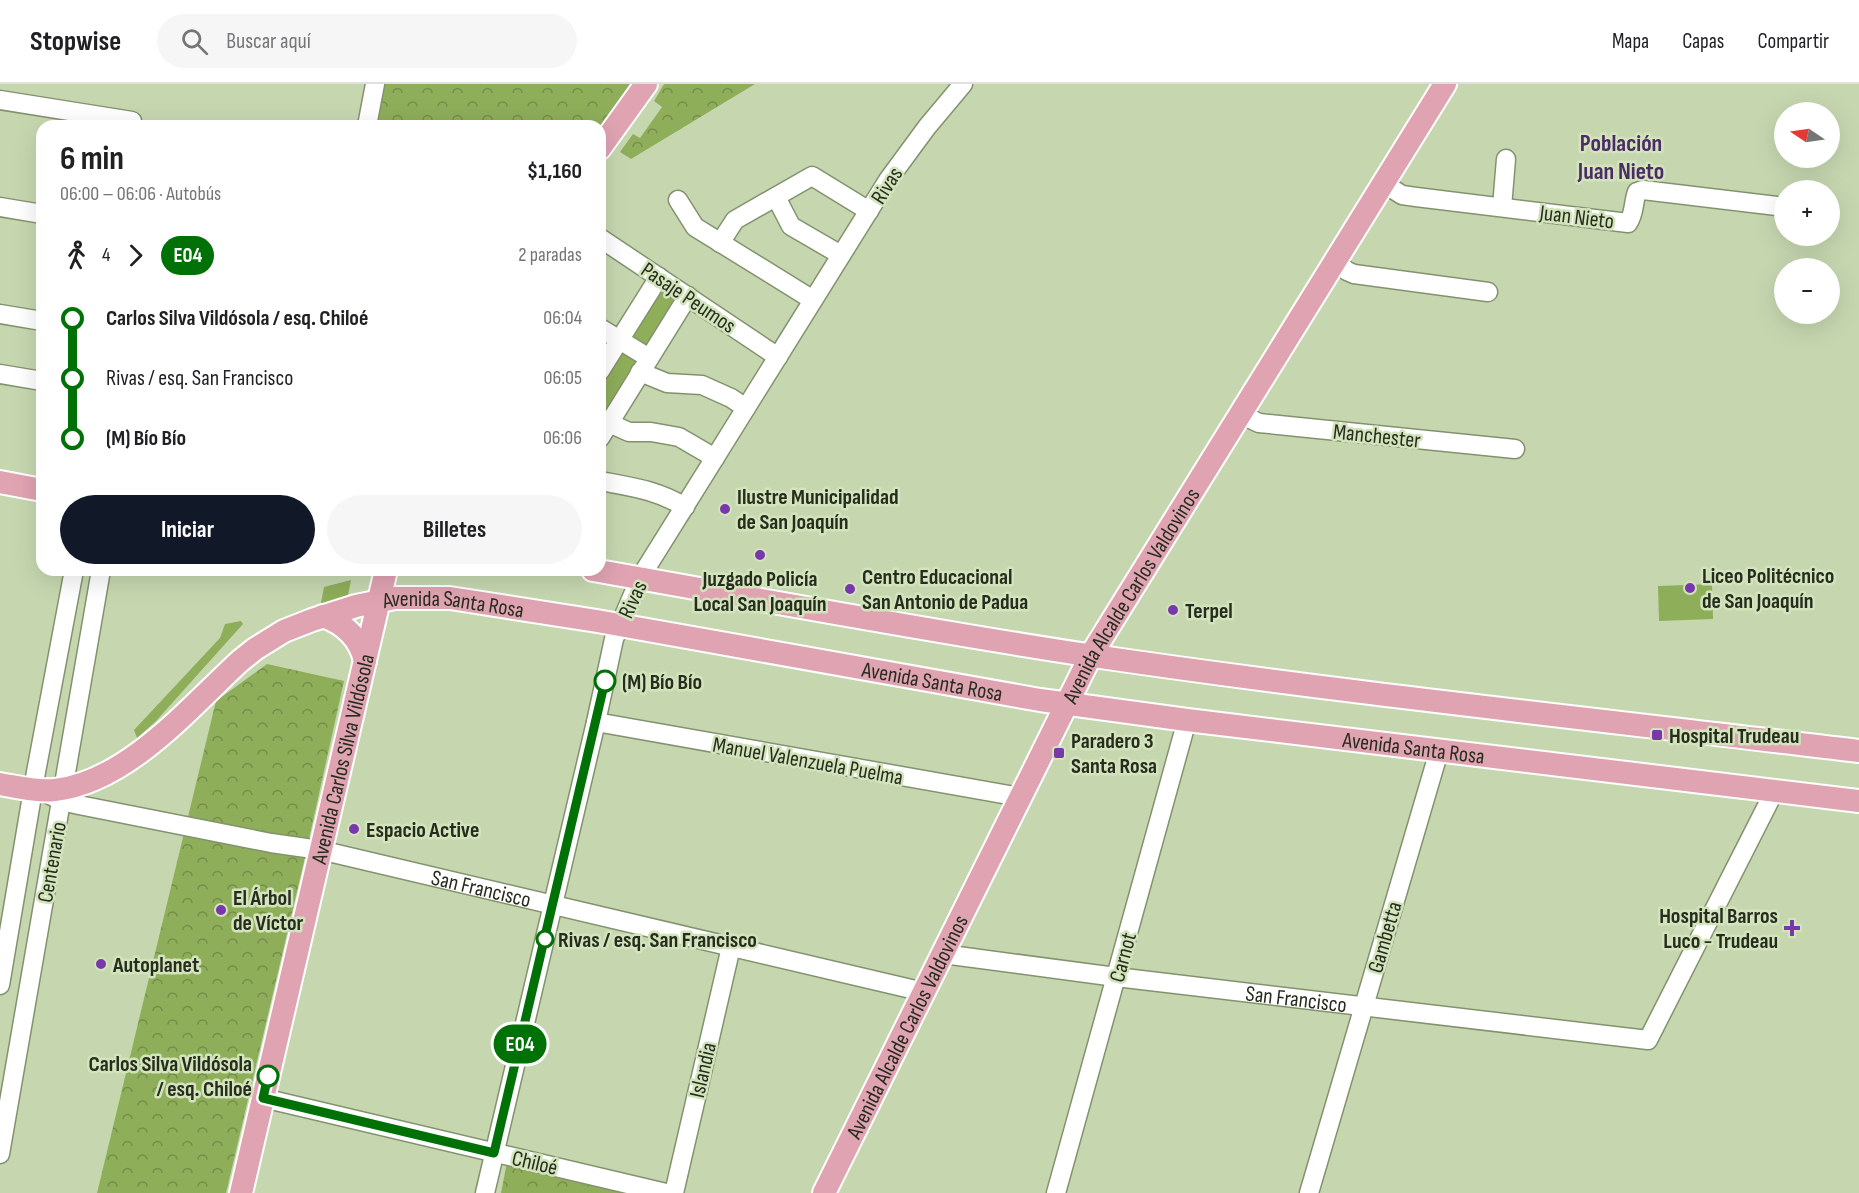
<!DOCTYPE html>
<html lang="es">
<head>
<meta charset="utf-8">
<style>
  body { margin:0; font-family:"Sofia Sans Condensed",sans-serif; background:#f6f6f6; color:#202124; height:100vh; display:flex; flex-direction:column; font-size:22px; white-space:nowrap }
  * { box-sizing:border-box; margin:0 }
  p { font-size:20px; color:#757577 }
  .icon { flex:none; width:33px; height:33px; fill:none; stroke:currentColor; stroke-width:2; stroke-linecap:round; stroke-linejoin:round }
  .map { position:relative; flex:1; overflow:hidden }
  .side { position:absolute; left:36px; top:36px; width:570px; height:456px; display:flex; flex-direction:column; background:#fff; border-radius:18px; box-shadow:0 6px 24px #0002 }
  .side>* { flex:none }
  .badge { padding:0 12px; border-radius:20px; font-size:21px; line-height:39px }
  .needle { width:39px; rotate:283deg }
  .buttons { position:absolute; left:1774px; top:18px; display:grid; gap:12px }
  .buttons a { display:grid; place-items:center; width:66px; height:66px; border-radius:50%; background:#fff; box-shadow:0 6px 24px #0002; font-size:30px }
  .map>.badge { position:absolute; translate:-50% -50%; box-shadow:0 0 0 3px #fff }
  .legs { display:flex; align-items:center; gap:9px; height:66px; padding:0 24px; font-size:20px }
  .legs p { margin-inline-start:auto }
  .headline { display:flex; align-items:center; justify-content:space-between; height:102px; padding:0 24px }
  h1 { font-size:33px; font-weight:700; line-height:45px }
  .cta { display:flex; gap:12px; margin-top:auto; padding:12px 24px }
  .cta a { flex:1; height:69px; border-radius:36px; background:#111827; color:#fff; font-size:24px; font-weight:700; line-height:69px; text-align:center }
  .cta a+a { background:#f6f6f6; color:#202124 }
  ul { padding:0 24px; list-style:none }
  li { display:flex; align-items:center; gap:21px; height:60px; font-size:22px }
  li i { display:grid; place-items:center; width:9px; height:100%; margin:0 8px; background:currentColor }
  li i::after { content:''; width:15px; height:15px; margin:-8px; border:4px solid; border-radius:50%; background:#fff }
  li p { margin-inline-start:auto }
  li:first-child i { background:linear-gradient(#0000 50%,currentColor 0) }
  li:last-child i { background:linear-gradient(currentColor 50%,#0000 0) }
  header { display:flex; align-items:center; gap:36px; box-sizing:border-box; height:84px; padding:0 30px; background:#fff; border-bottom:2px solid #e0e0e0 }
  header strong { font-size:28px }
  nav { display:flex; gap:33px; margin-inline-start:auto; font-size:21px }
  .search { width:420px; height:54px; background:#f6f6f6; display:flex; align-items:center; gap:15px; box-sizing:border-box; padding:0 21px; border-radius:33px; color:#757577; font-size:22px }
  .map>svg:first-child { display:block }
  .green { fill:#8eae5a }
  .forest { fill:url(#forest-crowns) }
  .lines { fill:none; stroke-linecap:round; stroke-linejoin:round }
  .minor-casing { stroke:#83926e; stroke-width:21 }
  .major-casing { stroke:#fff; stroke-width:26 }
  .minor { stroke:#fff; stroke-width:18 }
  .major { stroke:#e0a3b2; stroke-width:22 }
  .line-1-casing { stroke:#fff; stroke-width:14 }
  .line-1 { stroke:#007106; stroke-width:9 }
  .poi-dot { fill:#7838ac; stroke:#d3e4bc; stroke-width:2 }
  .stop-1-dot { fill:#fff; stroke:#007106; stroke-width:3 }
  .labels { text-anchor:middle; stroke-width:5; stroke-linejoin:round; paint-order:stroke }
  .street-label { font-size:22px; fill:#272d1e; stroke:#d3e4bc }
  .poi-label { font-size:22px; font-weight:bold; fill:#272d1e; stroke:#d3e4bc; text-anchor:start }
  .stop-label { font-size:22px; font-weight:bold; fill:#272d1e; stroke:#d3e4bc; text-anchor:start }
  .neighbourhood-label { font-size:24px; font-weight:bold; fill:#4b2c66; stroke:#d3e4bc }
</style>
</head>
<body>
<header>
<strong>Stopwise</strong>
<div class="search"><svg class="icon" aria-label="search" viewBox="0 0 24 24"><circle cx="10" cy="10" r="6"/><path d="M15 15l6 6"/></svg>Buscar aquí</div>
<nav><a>Mapa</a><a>Capas</a><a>Compartir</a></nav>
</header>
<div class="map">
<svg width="1859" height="1109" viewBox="0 0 1859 1109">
  <defs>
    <pattern id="forest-crowns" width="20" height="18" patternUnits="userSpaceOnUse" patternTransform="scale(1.5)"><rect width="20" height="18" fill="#8eae5a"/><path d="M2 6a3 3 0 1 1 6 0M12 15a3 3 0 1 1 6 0" fill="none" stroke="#748e4a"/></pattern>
  </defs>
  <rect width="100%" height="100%" fill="#c6d7b0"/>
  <!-- green -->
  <g class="green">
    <path d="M657,203l25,15 -82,131v-56z"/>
    <path d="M351,496l-4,21 -27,7 4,-21z"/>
    <path d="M1712,500l1,35 -54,2 -1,-35z"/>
    <path d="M241,537l2,3 -87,97 -19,17 -3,-8 86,-92 5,-14z"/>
  </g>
  <!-- forest -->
  <g class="forest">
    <path d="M385,0h248l-33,45v-3h-223z"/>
    <path d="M664,0h91l-124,75 -11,-7 13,-18 7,4 22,-31 -8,-6z"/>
    <path d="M267,580l77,17 -41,185 -77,327h-129l119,-492z"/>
    <path d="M507,1078l126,31h-132z"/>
  </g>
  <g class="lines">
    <!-- minor casing -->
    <g class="minor-casing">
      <g id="minor">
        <path d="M0,16l132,21"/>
        <path d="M367,42l8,-42"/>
        <path d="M1383,99l19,12 14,2 212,26c7,-10 5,-21 9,-31l6,-2 142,17"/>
        <path d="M776,113l15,29 50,29"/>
        <path d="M678,116l17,27 118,73"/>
        <path d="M0,123l42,7"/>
        <path d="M1502,123l4,-48"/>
        <path d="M600,154l178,119"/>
        <path d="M720,159l15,-23 77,-44 57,35"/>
        <path d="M1335,177l12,10 7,3 134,18"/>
        <path d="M0,230l42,7"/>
        <path d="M600,244l49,30"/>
        <path d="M600,287l59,-94"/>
        <path d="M640,288l27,11 35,2 29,13 15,10"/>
        <path d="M0,290l42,7"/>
        <path d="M1240,330l19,9 256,26"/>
        <path d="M609,339l20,9h22l28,5 36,21"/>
        <path d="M600,354l88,-142"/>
        <path d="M600,397c32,6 57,9 85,26"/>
        <path d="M596,638l424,75"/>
        <path id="s1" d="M40,706l22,11 17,4 192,38 49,7 604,142"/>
        <path id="s2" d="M943,870l173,23 532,63 126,-248"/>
        <path d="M0,901l36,-213 38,-202"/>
        <path d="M263,1014l403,95"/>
        <path d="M0,1070l101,-584"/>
        <path d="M485,1109l111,-471 18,-83 26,-61 248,-398 39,-53 36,-43"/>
        <path d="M674,1109l57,-246"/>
        <path d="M1056,1109l131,-473"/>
        <path d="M1309,1109l130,-442"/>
      </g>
    </g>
    <!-- major casing -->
    <g class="major-casing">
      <g id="major">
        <path d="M600,64l46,-64"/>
        <path d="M0,398l42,8"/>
        <path d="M593,486c165,29 329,60 494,85 257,38 515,65 772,96"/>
        <path d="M323,532c22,8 37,22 42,45"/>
        <path id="s3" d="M0,700c18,3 36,8 55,6 72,-8 134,-82 185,-129l15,-12 29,-18 28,-11 44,-14 39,-8h55l147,23 443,79 147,20 672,81"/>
        <path id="s4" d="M241,1109l145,-623"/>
        <path id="s5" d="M824,1109l267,-538 354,-571"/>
      </g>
    </g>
    <!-- minor -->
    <use href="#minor" class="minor"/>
    <!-- major -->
    <use href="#major" class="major"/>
  </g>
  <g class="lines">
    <!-- line-1 casing -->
    <g class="line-1-casing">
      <path id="line-1" d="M268,992l-5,22 231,55 111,-472"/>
    </g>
    <!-- line-1 -->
    <use href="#line-1" class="line-1"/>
  </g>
  <!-- markers -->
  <g class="poi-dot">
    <circle cx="725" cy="425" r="6"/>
    <circle cx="760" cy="471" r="6"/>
    <circle cx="1690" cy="504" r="6"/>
    <circle cx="850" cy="505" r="6"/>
    <circle cx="1173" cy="526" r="6"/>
    <rect x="1651" y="645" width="12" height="12" rx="3"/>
    <rect x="1053" y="663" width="12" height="12" rx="3"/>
    <circle cx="354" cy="745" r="6"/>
    <circle cx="221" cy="826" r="6"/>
    <path d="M1789 835h6v6h6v6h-6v6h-6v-6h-6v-6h6z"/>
    <circle cx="101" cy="880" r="6"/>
  </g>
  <g class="stop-1-dot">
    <circle cx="605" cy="597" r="10"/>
    <circle cx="545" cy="855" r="8"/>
    <circle cx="268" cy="992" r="10"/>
  </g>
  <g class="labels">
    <!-- street labels -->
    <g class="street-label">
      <text transform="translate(886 101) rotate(-57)" y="8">Rivas</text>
      <text transform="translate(1577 132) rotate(7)" y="8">Juan Nieto</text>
      <text transform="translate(689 213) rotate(34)" y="8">Pasaje Peumos</text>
      <text transform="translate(1377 351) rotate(6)" y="8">Manchester</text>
      <text dy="8" stroke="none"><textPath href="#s5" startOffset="672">Avenida Alcalde Carlos Valdovinos</textPath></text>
      <text transform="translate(632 515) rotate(-65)" y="8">Rivas</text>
      <text dy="8" stroke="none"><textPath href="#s3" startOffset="513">Avenida Santa Rosa</textPath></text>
      <text dy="8" stroke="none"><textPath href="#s3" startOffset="999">Avenida Santa Rosa</textPath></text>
      <text dy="8" stroke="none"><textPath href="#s3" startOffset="1485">Avenida Santa Rosa</textPath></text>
      <text dy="8" stroke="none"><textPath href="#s4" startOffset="446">Avenida Carlos Silva Vildósola</textPath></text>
      <text transform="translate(808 676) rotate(10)" y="8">Manuel Valenzuela Puelma</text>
      <text transform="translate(51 778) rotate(-80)" y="8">Centenario</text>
      <text dy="8" stroke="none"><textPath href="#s1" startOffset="453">San Francisco</textPath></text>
      <text transform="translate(1384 853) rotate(-74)" y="8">Gambetta</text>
      <text transform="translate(1122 873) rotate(-75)" y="8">Carnot</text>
      <text dy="8" stroke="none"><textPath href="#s2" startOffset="356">San Francisco</textPath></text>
      <text dy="8" stroke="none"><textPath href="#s5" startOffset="186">Avenida Alcalde Carlos Valdovinos</textPath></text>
      <text transform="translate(702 986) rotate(-77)" y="8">Islandia</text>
      <text transform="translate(535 1078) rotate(13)" y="8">Chiloé</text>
    </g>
    <!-- poi labels -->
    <g class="poi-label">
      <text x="737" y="420">Ilustre Municipalidad<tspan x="737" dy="25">de San Joaquín</tspan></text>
      <text x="1702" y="499">Liceo Politécnico<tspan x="1702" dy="25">de San Joaquín</tspan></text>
      <text x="862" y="500">Centro Educacional<tspan x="862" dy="25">San Antonio de Padua</tspan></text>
      <text x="760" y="502" text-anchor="middle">Juzgado Policía<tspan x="760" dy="25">Local San Joaquín</tspan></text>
      <text x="1185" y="534">Terpel</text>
      <text x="1669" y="659">Hospital Trudeau</text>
      <text x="1071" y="664">Paradero 3<tspan x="1071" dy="25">Santa Rosa</tspan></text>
      <text x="366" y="753">Espacio Active</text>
      <text x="233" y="821">El Árbol<tspan x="233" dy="25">de Víctor</tspan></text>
      <text x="1778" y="839" text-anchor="end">Hospital Barros<tspan x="1778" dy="25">Luco - Trudeau</tspan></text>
      <text x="113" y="888">Autoplanet</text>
    </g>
    <!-- stop labels -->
    <g class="stop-label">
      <text x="622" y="605">(M) Bío Bío</text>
      <text x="558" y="863">Rivas / esq. San Francisco</text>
      <text x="252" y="987" text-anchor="end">Carlos Silva Vildósola<tspan x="252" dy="25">/ esq. Chiloé</tspan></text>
    </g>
    <!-- neighbourhood labels -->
    <g class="neighbourhood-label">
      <text x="1621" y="67">Población<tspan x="1621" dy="28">Juan Nieto</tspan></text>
    </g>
  </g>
</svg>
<div class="buttons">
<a><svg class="needle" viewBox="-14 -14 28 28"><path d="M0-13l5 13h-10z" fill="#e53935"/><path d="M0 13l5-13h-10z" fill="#757577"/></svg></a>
<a>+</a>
<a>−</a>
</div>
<b class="badge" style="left:520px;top:960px;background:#007106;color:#fff">E04</b>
<section class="side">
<div class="headline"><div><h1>6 min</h1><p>06:00 – 06:06 · Autobús</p></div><b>$1,160</b></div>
<div class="legs"><svg class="icon" aria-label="walk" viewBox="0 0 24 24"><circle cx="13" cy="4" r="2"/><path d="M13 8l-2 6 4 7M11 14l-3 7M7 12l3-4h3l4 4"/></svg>4<svg class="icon" aria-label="forward" viewBox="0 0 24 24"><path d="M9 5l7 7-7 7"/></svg><b class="badge" style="background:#007106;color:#fff">E04</b><p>2 paradas</p></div>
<ul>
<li><i style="color:#007106"></i><b>Carlos Silva Vildósola / esq. Chiloé</b><p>06:04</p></li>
<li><i style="color:#007106"></i><span>Rivas / esq. San Francisco</span><p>06:05</p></li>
<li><i style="color:#007106"></i><b>(M) Bío Bío</b><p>06:06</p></li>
</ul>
<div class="cta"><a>Iniciar</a><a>Billetes</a></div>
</section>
</div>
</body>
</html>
